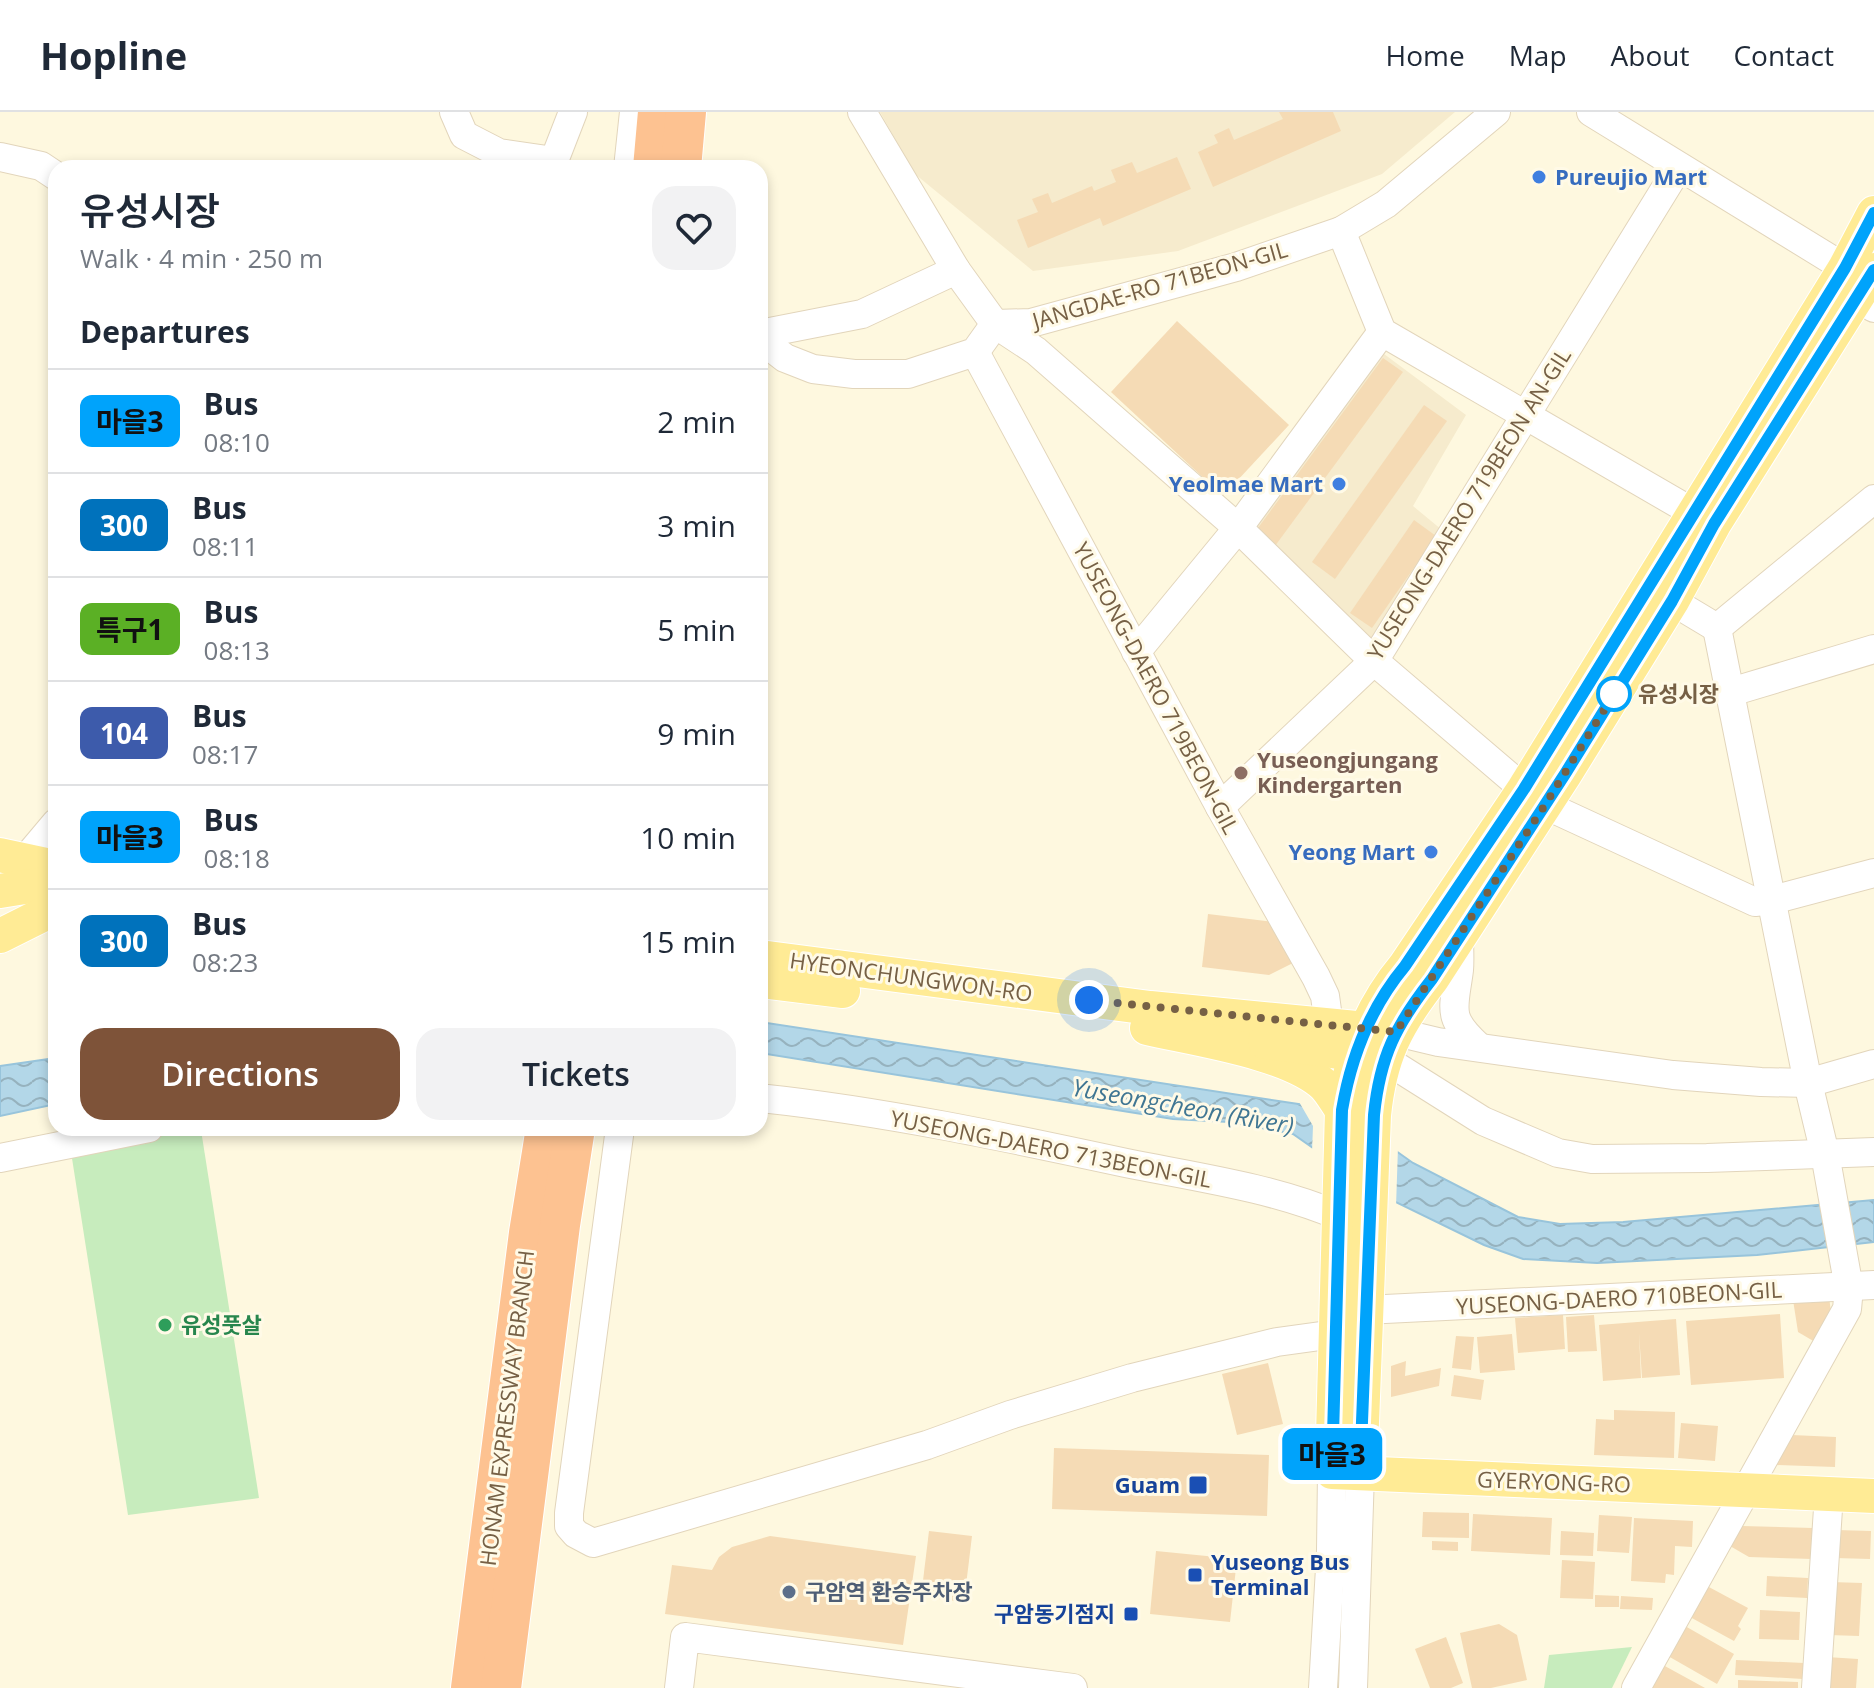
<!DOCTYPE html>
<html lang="en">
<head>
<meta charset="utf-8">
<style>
  body { margin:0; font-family:"Open Sans","Noto Sans KR",sans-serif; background:#f2f2f3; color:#1f2937; height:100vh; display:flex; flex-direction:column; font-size:30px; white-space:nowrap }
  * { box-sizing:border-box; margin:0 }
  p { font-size:26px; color:#747a83 }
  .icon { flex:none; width:44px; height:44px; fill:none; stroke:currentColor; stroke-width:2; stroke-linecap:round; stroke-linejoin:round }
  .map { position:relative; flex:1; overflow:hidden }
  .side { position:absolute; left:48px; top:48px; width:720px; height:976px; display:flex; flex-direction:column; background:#fff; border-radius:24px; box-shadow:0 4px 12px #0003 }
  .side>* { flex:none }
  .badge { padding:0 16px; border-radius:12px; font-size:28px; line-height:52px }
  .you { position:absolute; width:40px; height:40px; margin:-20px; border:6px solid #fff; border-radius:50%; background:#1a73e8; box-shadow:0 0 0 12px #1a73e833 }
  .map>.badge { position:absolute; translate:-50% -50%; box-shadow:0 0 0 4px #fff }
  h2 { padding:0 32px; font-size:30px; line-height:72px }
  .round { display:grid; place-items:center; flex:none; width:84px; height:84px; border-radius:24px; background:#f2f2f3 }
  .summary { display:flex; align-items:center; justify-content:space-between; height:136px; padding:0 32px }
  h1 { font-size:38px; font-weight:600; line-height:60px }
  .primary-button { display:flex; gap:16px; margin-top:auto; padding:16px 32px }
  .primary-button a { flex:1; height:92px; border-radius:24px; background:#7e5339; color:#fff; font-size:32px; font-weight:600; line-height:92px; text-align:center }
  .primary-button a+a { background:#f2f2f3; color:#1f2937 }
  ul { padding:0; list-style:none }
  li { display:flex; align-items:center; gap:24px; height:104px; padding:0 32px; border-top:2px solid #e0e1e3 }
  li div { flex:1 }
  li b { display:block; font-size:30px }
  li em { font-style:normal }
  li .badge { min-width:88px; font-weight:700; text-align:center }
  header { display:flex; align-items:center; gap:48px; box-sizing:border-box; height:112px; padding:0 40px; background:#fff; border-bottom:2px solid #e0e1e3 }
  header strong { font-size:38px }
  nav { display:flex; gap:44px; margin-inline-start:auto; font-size:28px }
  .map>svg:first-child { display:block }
  .residential { fill:#f6ebcd }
  .green { fill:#c7ecbd }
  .water { fill:url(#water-waves); stroke:#98c4db; stroke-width:2 }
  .pier { fill:#fef8df }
  .building { fill:#f5dbb5 }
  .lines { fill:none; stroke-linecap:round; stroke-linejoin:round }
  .minor-casing { stroke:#e2d5bb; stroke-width:30 }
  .major-casing { stroke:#fff; stroke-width:36 }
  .highway-casing { stroke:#fff; stroke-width:42 }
  .minor { stroke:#fff; stroke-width:28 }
  .major { stroke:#ffeb95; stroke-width:34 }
  .highway { stroke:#fdc291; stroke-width:40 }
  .line-casing { stroke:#fff; stroke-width:18 }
  .line { stroke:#00a3fb; stroke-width:12 }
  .walk { stroke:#766045; stroke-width:8; stroke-dasharray:0 14.4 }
  .shop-dot { fill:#3f7fe0; stroke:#fffae7; stroke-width:3 }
  .stop-dot { fill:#fff; stroke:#00a3fb; stroke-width:4 }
  .education-dot { fill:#8d6e63; stroke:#fffae7; stroke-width:3 }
  .leisure-dot { fill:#2e9e5b; stroke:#fffae7; stroke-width:3 }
  .transit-dot { fill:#1a4fb4; stroke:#fffae7; stroke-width:3 }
  .service-dot { fill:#5c6f8a; stroke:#fffae7; stroke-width:3 }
  .labels { text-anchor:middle; stroke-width:6; stroke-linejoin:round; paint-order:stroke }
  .shop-label { font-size:22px; font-weight:bold; fill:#366cbe; stroke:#fffae7; text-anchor:end }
  .street-label { font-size:22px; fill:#766045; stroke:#fffae7 }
  .stop-label { font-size:22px; font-weight:bold; fill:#766045; stroke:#fffae7; text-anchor:start }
  .education-label { font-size:22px; font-weight:bold; fill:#785e54; stroke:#fffae7; text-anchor:start }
  .leisure-label { font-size:22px; font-weight:bold; fill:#27864d; stroke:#fffae7; text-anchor:start }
  .transit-label { font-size:22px; font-weight:bold; fill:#164399; stroke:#fffae7; text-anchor:end }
  .service-label { font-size:22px; font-weight:bold; fill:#4e5e75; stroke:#fffae7; text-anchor:start }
  .water-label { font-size:24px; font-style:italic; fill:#407693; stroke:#fffae7 }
</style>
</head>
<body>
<header>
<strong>Hopline</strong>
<nav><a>Home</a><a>Map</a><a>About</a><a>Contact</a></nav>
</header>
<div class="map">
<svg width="1874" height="1576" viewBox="0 0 1874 1576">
  <defs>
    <pattern id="water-waves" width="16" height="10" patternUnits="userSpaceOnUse" patternTransform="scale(2)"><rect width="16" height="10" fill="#b3d7e8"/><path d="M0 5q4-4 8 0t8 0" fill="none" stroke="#96b2be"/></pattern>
  </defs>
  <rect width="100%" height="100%" fill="#fef8df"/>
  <!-- residential -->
  <g class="residential">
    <path d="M880,0h575l-73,62 -204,77 -145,20 -118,-97z"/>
    <path d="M1380,239l86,64 -53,91 29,24 -70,110 -122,-111z"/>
  </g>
  <!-- green -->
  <g class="green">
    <path d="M201,1018l58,368 -131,17 -57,-363 67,-14z"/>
    <path d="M1632,1535l-20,41h-68l5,-33z"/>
  </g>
  <!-- water -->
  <g class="water">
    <path d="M760,910l545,83 64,27 44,31 105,54 42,7 63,-2 251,-22v42l-117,13 -160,8 -74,-4 -39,-14 -107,-52 -84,-59 -64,-12 -56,-3 -413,-66z"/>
    <path d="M56,946v46l-56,12v-50z"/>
  </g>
  <!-- pier -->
  <path class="pier" d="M1298,988l73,28 27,19 -2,60 -21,-11 -63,-44 1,-26z"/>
  <!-- building -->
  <g class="building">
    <path d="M1279,0h54l8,19 -128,56 -15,-35 20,-9 -4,-8 15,-7 5,12 49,-21z"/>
    <path d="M1177,45l14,32 -88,37 -3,-8 -72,30 -11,-28 21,-8 -6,-13 16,-6 4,10 40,-17 2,5 22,-9 -5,-12 21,-8 5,11z"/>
    <path d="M1177,209l112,104 -66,71 -112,-104z"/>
    <path d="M1383,246l20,14 -128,174 -20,-14z"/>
    <path d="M1424,293l23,16 -112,158 -23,-17z"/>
    <path d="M1414,408l22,16 -64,92 -22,-15z"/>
    <path d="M1208,802l66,8 19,41 -24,12 -67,-8z"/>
    <path d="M1829,1184l2,17 -16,29 -17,-10 -5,-32z"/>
    <path d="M1780,1202l4,64 -93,7 -5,-64z"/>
    <path d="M1563,1203l2,34 -47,4 -3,-35z"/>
    <path d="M1594,1203l3,36 -29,1 -2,-35z"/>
    <path d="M1676,1207l4,56 -38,3 -3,-45 2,45 -38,3 -4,-56z"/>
    <path d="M1512,1222l3,36 -35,3 -3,-36z"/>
    <path d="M1456,1224l18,1 -3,33 -19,-2z"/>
    <path d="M1406,1249l-1,15 36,-8 -2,18 -48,11v-31z"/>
    <path d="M1268,1251l15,61 -46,11 -15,-61z"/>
    <path d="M1454,1263l30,5 -3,20 -30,-4z"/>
    <path d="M1614,1298l61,2 -1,46 -80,-3 2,-36 18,1z"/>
    <path d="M1681,1311l37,3 -3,35 -37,-3z"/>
    <path d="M1792,1323l44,2 -1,30 -59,-2z"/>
    <path d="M1054,1336l215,7 -2,61 -215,-7z"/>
    <path d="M1423,1400l46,1v25l-47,-1z"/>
    <path d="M1473,1402l79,4 -2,37 -79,-4z"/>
    <path d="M1599,1403l33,2 -3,36 -32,-2z"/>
    <path d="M1634,1406l59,3 -1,26 -17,-1 -1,29 -8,-1 -1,9 -34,-2z"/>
    <path d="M1742,1414l71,2v31l-64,-2 -19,-11z"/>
    <path d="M1836,1418l35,1 -1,28 -35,-1z"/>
    <path d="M929,1419l43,5 -8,66 -43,-5z"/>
    <path d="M1561,1419l33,2 -1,23 -33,-1z"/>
    <path d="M770,1424l146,20 -13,89 -238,-31 7,-49 40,5 7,-13 13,-10z"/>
    <path d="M1432,1429l26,1v9l-26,-1z"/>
    <path d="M1156,1439l81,8 -7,63 -80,-8z"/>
    <path d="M1562,1448l33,2 -2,37 -33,-1z"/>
    <path d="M1767,1464l41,2 -1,20 -41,-2z"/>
    <path d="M1831,1470l31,1 -3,53 -30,-1z"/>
    <path d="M1707,1474l41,22 -10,18 3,3 -7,12 -44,-24z"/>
    <path d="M1595,1483l24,1v11h-24z"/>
    <path d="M1621,1484l32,2 -1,12 -32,-1z"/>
    <path d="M1760,1498l40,2 -1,28 -40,-1z"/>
    <path d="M1499,1512l18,11 10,45 -36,8h-19l-12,-55z"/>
    <path d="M1685,1514l49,28 -17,30 -49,-28z"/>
    <path d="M1446,1525l17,46 -12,5h-21l-15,-39z"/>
    <path d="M1827,1545l31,2 -2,29h-30z"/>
    <path d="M1736,1548l68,3 -1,16 -68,-4z"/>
    <path d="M1663,1553l42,23h-55z"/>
    <path d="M1738,1568l60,2v6h-60z"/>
  </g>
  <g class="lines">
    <!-- minor casing -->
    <g class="minor-casing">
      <g id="minor">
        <path d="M454,0l10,23 35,18 55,8"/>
        <path d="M862,0l94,158 39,54 41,27 202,177 136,133 150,128"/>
        <path d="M1591,0l254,156 13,30 16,10"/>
        <path d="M0,45l41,9 15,10"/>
        <path d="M557,56l-3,-7 19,-49"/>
        <path d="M628,56l6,-56"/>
        <path d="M1341,119l41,101 331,192"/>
        <path d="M760,222l102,-20 94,-44"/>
        <path d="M760,227l25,19 28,11 41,5h54l67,-22 20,-28 36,-1 205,-56 105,-36 45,-27 110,-92"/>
        <path d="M975,240l245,455 96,170 9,19 4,29"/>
        <path d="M1672,489l45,27"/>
        <path d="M1717,516l157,-129"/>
        <path d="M1136,540l102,-124 144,-196"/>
        <path d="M1731,580l143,-43"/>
        <path d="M1545,693l210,97 17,-2 102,-27"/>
        <path d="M1220,695l154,-146 304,-493"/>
        <path d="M24,749l32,-38"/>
        <path d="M1459,825c0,11 1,22 0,33 -5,39 -13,47 19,76"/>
        <path d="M1396,920l42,10 235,33 88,7 47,1 66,-19"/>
        <path d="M1383,946l100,63 75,32 34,6 115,-1 167,-6"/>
        <path d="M760,986c123,13 245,39 366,65 70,14 148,25 213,53"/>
        <path d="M620,1016l-51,385v13l7,8 17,9 334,-98 83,-30 122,-37 145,-36 58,-8"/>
        <path d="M0,1046l149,-30"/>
        <path d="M1365,1198l509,-25"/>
        <path d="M679,1576l6,-51 388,51"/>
        <path d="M1323,1576l8,-137 1,-79"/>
        <path d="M1353,1576l7,-215"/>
        <path d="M1636,1576l211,-379 2,-21 -24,-134 -17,-71 -91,-455"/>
        <path d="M1816,1576l13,-194"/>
      </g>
    </g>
    <!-- major casing -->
    <g class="major-casing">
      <g id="major">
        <path d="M1874,101l-29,55 -321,521 -119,177c-35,42 -53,90 -63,144l-10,362 542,24"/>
        <path d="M0,743l56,12"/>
        <path d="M0,779l56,-9"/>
        <path d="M0,824l56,-28"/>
        <path d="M760,845l390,51 237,23"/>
        <path d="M760,869l83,10"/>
        <path d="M1147,916c48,11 141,24 177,57 7,7 12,17 18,25"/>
        <path d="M1265,930l110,15"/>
        <path d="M1360,1361l14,-358c6,-59 22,-90 58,-136l133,-205 107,-173 42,-77 160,-254"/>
      </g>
    </g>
    <!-- highway casing -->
    <g class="highway-casing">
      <g id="highway">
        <path d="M653,56l5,-56"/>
        <path d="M681,56l5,-56"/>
        <path d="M471,1576l58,-455 17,-105"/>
        <path d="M501,1576l59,-463 15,-97"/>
      </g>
    </g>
    <!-- minor -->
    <use href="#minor" class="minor"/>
    <!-- major -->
    <use href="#major" class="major"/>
    <!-- highway -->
    <use href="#highway" class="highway"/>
  </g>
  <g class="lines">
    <!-- line casing -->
    <g class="line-casing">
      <path id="line" d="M1874,101l-29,55 -321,521 -119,177c-35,42 -54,91 -63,144l-10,362 28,1 14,-358c6,-59 22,-90 58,-136l133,-205 107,-173 42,-77 160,-254"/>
    </g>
    <!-- line -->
    <use href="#line" class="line"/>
    <!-- walk -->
    <path class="walk" d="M1089,888l307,32 149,-227 69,-111"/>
  </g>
  <!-- markers -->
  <g class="shop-dot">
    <circle cx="1539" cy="65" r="8"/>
    <circle cx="1339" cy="372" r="8"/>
    <circle cx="1431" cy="740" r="8"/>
  </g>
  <circle class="stop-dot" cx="1614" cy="582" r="16"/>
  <circle class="education-dot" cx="1241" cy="661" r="8"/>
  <circle class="leisure-dot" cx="165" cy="1213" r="8"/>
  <g class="transit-dot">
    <rect x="1188" y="1363" width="20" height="20" rx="4"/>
    <rect x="1187" y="1455" width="16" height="16" rx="4"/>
    <rect x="1123" y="1494" width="16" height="16" rx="4"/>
  </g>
  <circle class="service-dot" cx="789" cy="1480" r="8"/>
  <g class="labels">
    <!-- shop labels -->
    <g class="shop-label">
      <text x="1555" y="73" text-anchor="start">Pureujio Mart</text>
      <text x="1323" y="380">Yeolmae Mart</text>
      <text x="1415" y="748">Yeong Mart</text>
    </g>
    <!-- street labels -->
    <g class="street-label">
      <text transform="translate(1160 173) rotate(-16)" y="8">JANGDAE-RO 71BEON-GIL</text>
      <text transform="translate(1469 392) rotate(-58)" y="8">YUSEONG-DAERO 719BEON AN-GIL</text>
      <text transform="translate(1156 576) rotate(62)" y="8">YUSEONG-DAERO 719BEON-GIL</text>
      <text transform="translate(911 865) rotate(8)" y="8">HYEONCHUNGWON-RO</text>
      <text transform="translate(1051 1037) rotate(11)" y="8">YUSEONG-DAERO 713BEON-GIL</text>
      <text transform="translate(1619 1186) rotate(-3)" y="8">YUSEONG-DAERO 710BEON-GIL</text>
      <text transform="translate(507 1296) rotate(-83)" y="8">HONAM EXPRESSWAY BRANCH</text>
      <text transform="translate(1554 1370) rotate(2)" y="8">GYERYONG-RO</text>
    </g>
    <!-- stop labels -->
    <g class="stop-label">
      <text x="1638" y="590">유성시장</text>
    </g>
    <!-- education labels -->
    <g class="education-label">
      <text x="1257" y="656">Yuseongjungang<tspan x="1257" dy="25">Kindergarten</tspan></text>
    </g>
    <!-- leisure labels -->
    <g class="leisure-label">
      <text x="181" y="1221">유성풋살</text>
    </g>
    <!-- transit labels -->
    <g class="transit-label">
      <text x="1180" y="1381">Guam</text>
      <text x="1211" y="1458" text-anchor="start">Yuseong Bus<tspan x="1211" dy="25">Terminal</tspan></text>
      <text x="1115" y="1510">구암동기점지</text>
    </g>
    <!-- service labels -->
    <g class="service-label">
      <text x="805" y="1488">구암역 환승주차장</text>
    </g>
    <!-- water labels -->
    <g class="water-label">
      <text transform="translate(1183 995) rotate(10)" y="8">Yuseongcheon (River)</text>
    </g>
  </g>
</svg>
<div class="you" style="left:1089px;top:888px"></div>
<b class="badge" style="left:1332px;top:1342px;background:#00a3fb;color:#111">마을3</b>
<section class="side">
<div class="summary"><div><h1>유성시장</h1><p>Walk · 4 min · 250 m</p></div><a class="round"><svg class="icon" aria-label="heart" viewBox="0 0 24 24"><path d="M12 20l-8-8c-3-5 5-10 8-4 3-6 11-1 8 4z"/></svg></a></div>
<h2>Departures</h2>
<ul>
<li><span class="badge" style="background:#00a3fb;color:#111">마을3</span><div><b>Bus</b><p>08:10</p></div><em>2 min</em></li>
<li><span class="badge" style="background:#0072bc;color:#fff">300</span><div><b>Bus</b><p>08:11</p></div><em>3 min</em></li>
<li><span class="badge" style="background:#5bb025;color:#111">특구1</span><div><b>Bus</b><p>08:13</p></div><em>5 min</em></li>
<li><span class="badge" style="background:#3d5bab;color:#fff">104</span><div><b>Bus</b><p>08:17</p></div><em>9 min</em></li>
<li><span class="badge" style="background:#00a3fb;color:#111">마을3</span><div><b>Bus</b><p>08:18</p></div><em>10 min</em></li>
<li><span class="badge" style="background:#0072bc;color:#fff">300</span><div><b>Bus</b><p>08:23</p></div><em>15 min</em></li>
</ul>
<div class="primary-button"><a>Directions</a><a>Tickets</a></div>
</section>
</div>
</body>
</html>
